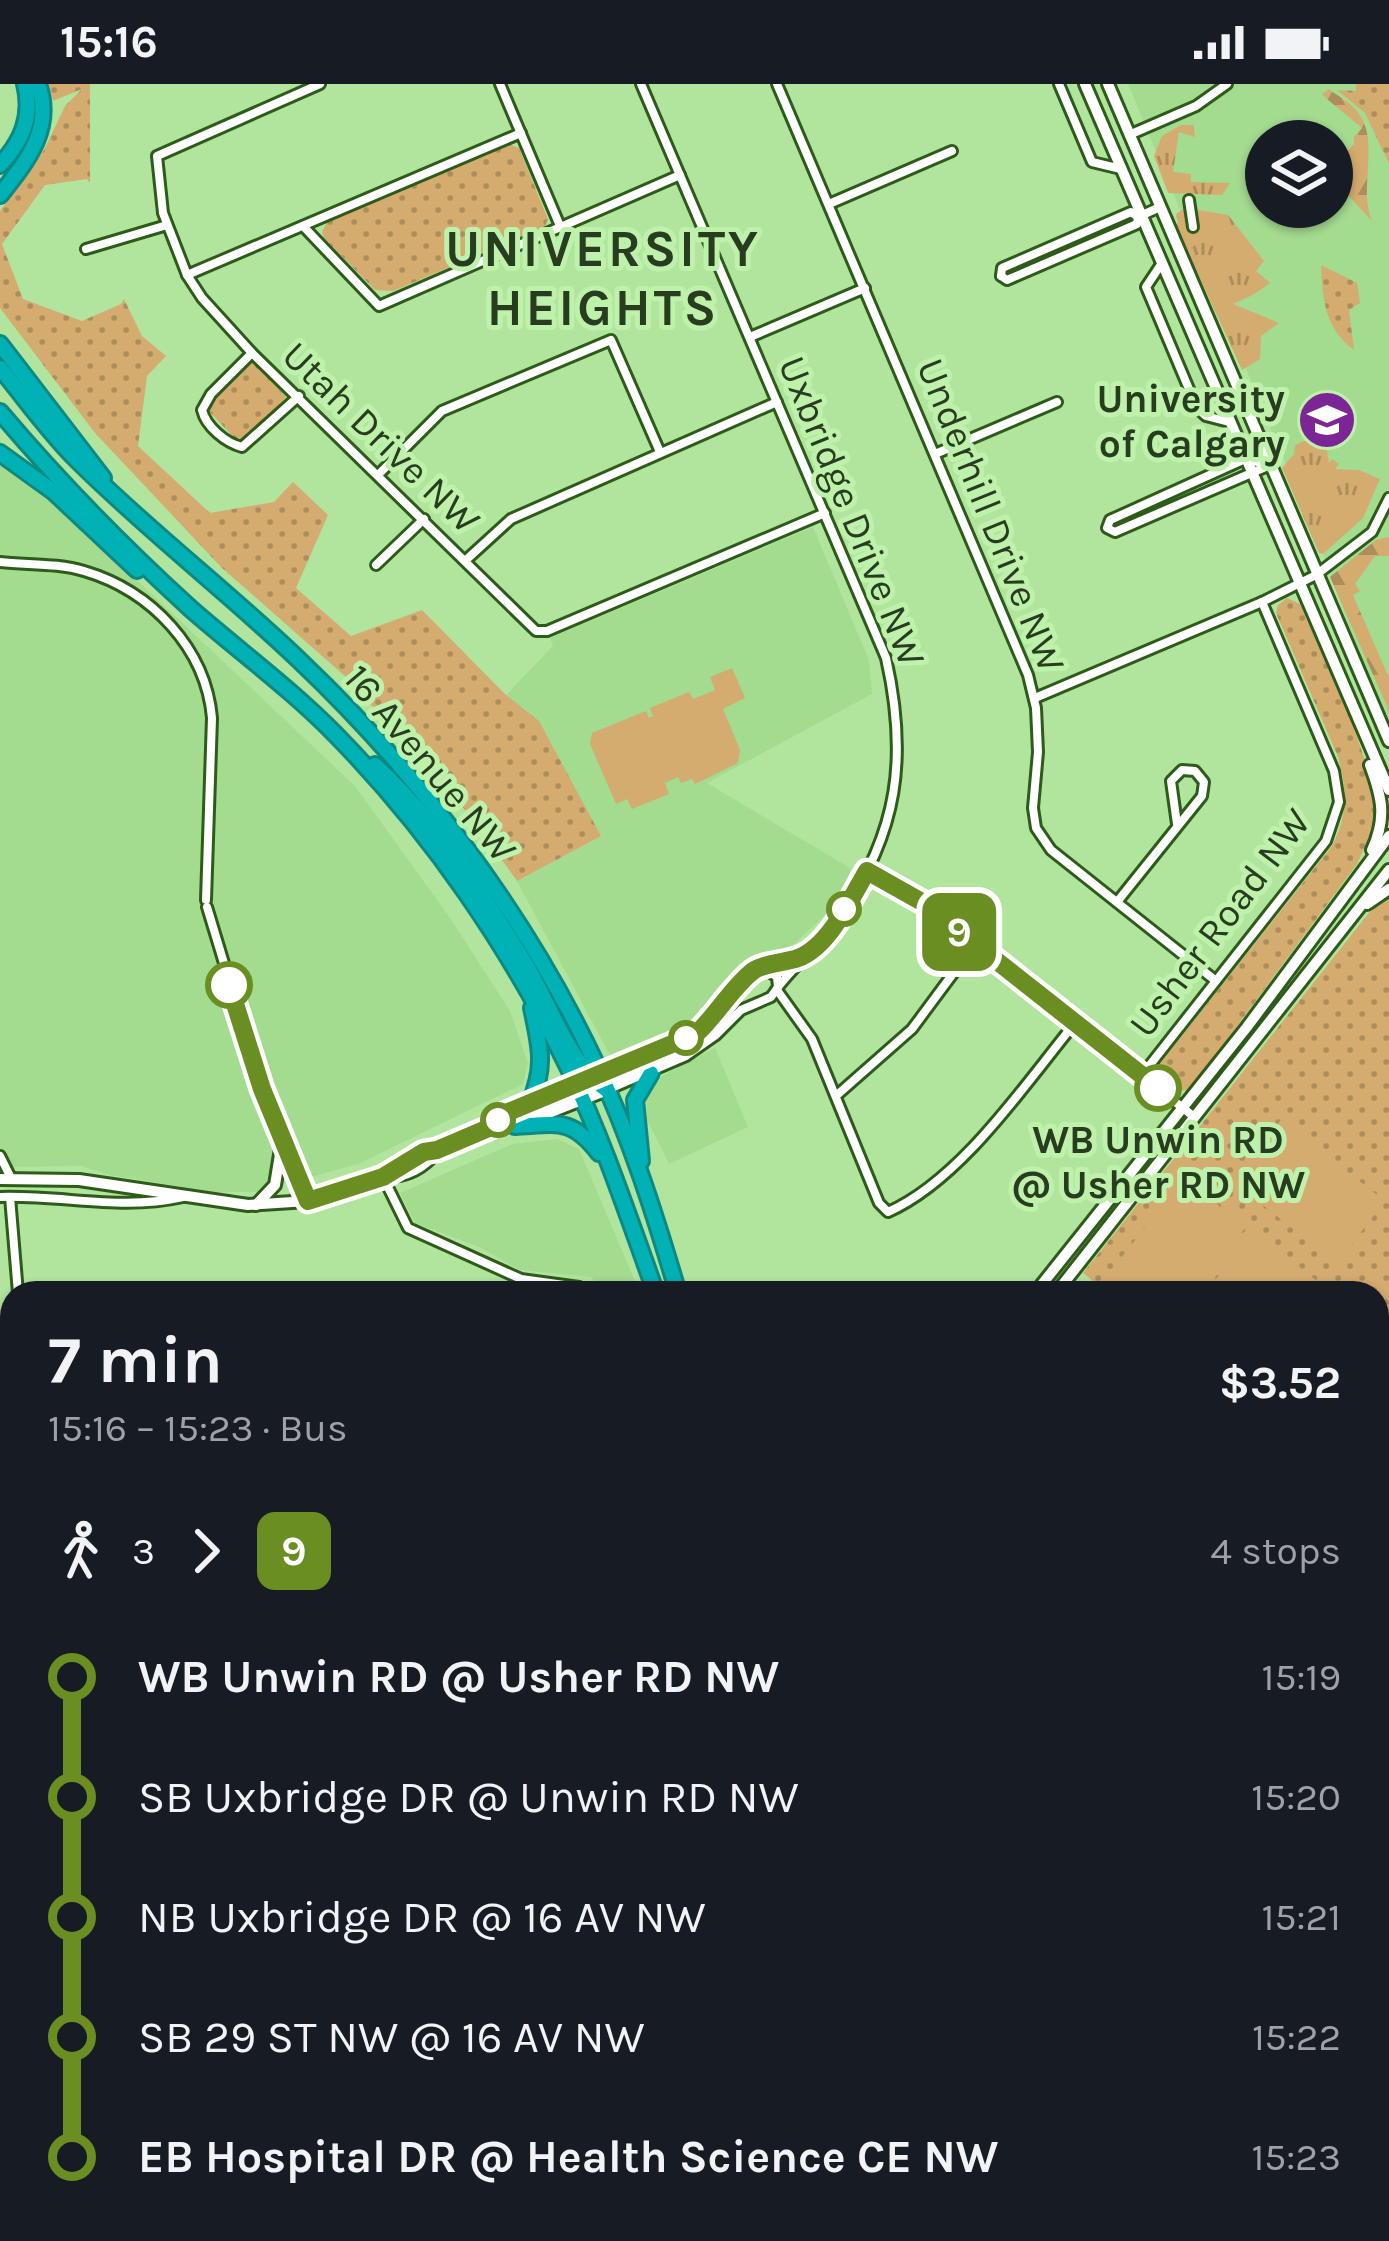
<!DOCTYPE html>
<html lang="en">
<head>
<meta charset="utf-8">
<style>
  body { margin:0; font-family:Karla,sans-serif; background:#20242c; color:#f1f3f6; height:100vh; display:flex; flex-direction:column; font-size:45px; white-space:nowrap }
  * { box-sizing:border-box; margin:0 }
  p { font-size:39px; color:#9ea1a6 }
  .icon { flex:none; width:66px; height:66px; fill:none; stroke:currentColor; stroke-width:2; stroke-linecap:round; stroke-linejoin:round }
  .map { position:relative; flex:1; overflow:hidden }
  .side { position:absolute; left:0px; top:1197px; width:1389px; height:960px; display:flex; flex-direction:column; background:#171b24; border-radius:36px 36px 0 0; box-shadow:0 3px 9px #0004 }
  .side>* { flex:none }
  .badge { padding:0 24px; border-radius:18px; font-size:42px; line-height:78px }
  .controls { position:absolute; left:1245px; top:36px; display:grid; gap:24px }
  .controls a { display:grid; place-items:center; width:108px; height:108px; border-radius:50%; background:#171b24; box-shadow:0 3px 9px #0004; font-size:60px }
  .map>.badge { position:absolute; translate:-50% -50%; box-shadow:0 0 0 6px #fff }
  .legs { display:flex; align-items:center; gap:18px; height:132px; padding:0 48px; font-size:39px }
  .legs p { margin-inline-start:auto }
  .head { display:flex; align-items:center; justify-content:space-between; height:204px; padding:0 48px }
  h1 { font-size:66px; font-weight:700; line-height:90px }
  ul { padding:0 48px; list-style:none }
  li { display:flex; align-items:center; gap:42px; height:120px; font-size:45px }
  li i { display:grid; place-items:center; width:18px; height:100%; margin:0 15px; background:currentColor }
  li i::after { content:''; width:30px; height:30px; margin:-15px; border:9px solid; border-radius:50%; background:#171b24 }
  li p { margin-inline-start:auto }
  li:first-child i { background:linear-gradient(#0000 50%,currentColor 0) }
  li:last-child i { background:linear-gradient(currentColor 50%,#0000 0) }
  .status { display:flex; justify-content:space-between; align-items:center; height:84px; padding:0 60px; background:#171b24; direction:ltr }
  .status svg { height:33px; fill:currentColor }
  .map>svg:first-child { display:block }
  .built { fill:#a3db8f; fill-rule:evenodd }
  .grass { fill:url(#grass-tufts) }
  .forest { fill:url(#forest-firs) }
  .park { fill:url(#park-dots) }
  .pitch { fill:#d4ac6f }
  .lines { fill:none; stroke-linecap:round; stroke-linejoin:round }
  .street-casing { stroke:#2d5b19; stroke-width:14 }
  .secondary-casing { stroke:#2d5b19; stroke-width:16 }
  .highway-casing { stroke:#0e8982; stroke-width:20 }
  .street { stroke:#fff; stroke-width:8 }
  .secondary { stroke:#fff; stroke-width:10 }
  .highway { stroke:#00b2b6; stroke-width:14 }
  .tram { stroke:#668859; stroke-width:3 }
  .line-1-casing { stroke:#fff; stroke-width:27 }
  .line-1 { stroke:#6b8e23; stroke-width:18 }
  .stop-1-dot { fill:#fff; stroke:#6b8e23; stroke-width:6 }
  .labels { text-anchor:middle; stroke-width:10; stroke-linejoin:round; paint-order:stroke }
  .poi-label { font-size:39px; font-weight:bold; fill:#283c20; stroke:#bef2ab; text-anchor:end }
  .street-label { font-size:39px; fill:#283c20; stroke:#bef2ab }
  .stop-label { font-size:39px; font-weight:bold; fill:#283c20; stroke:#bef2ab }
  .district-label { font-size:51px; font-weight:bold; letter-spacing:3px; fill:#283c20; stroke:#bef2ab }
</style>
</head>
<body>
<div class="status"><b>15:16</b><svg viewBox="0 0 49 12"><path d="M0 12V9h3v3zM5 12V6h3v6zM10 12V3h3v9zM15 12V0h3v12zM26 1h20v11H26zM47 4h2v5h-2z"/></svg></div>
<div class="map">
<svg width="1389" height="2157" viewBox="0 0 1389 2157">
  <defs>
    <pattern id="grass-tufts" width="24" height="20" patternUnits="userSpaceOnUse" patternTransform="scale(3)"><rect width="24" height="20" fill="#d4ac6f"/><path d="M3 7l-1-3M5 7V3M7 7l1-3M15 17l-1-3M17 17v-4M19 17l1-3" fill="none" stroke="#ac8d5b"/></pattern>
    <pattern id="forest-firs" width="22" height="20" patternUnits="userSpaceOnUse" patternTransform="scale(3)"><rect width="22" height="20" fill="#d4ac6f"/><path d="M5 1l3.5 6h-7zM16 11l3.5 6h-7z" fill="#ac8d5b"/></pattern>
    <pattern id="park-dots" width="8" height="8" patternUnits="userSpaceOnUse" patternTransform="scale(3)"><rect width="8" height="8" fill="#d4ac6f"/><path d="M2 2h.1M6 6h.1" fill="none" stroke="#ac8d5b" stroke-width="1.8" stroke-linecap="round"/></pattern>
  </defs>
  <rect width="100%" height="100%" fill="#b1e59e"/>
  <!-- built -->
  <g class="built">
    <path d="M1128,0h261v635l-14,-22 -55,-150zM1266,57h66v66h-66z"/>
    <path d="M0,356l34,43 321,303 95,132 60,93 18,52 -5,21 -165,80 -101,28h-42l-105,-17 -29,-9 -81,1z"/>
    <path d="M813,443l56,133 3,34 -165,89 143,85v5l-18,34 -13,14 -38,35 -34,6 -15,27 -29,31 -92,37 -94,-176 84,-45 -95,-141 47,-49 -3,-8z"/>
    <path d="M715,964l33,79 -79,37 -22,-45 -1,-25 16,-18z"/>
    <path d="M557,1055l22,10 61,144h-35l-14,-16 -71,-7 -41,-23 -64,-24 -15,-30 112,-49z"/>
    <path d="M12,1686v224l-12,8v-231z"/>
    <path d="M871,2145h399l-10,12h-384z"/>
  </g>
  <!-- grass -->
  <g class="grass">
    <path d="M1181,41h12l2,12 -16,-5 -6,40 18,2v8l39,1 -8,12 -54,-2 -14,-37 8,-20z"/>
    <path d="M1185,124l43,7 36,46 -8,10 14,12c-13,10 -21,14 -37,21l46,19 -18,13 -1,23 -18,11 -57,-124 74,178 -85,-199 4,-2 -2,-9z"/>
    <path d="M1319,351l6,3 4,25 3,-4 7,5 -4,5 24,1 21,9 -17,39 -40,36 -4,-1 -37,-85 12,-14 1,-9z"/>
  </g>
  <!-- forest -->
  <g class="forest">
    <path d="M1329,5c10,8 23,14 30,25 21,29 -1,74 13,107l-40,-43v-10l22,-24v-7l8,-9 -35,-29 -5,-5z"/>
    <path d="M1389,453v19h-14l-20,28 5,7 -7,4 36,83v33l-59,-134 46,-37z"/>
  </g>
  <!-- park -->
  <g class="park">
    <path d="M49,0h41v99l-3,-4 -42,6 -43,59 21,55 59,22 39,-17 3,-5 18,37 24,20 -19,20 -9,70 72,67 64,-11 19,-20 35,33 -32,73 55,48 71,-26 84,85 33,26 62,115 -84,45 -50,-69 -120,-134 -126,-111 -126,-134 -95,-125v-97l44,-61 21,-44 17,-17 -29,12z"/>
    <path d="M1356,0h33v80l-24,-51 -28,-23 19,1z"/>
    <path d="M509,60l10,4 29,71 -3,8 -152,64 -18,-1 -51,-52 -2,-6 5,-10z"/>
    <path d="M1321,181l36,18 3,20 -11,7 5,40c-30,-23 -31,-50 -33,-85z"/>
    <path d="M249,279h7l30,34 -36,40 -13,4 -29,-31 1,-6z"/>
    <path d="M1287,514l13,6 51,116 24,69 4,29 -22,46 -167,226 -12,1 -16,-12 -4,-13 174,-220c16,-32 15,-55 6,-89l-62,-144 2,-8z"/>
    <path d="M1389,812v668l-12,-10v-261h-269l-25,-20 289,-364z"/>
  </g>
  <!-- pitch -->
  <g class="pitch">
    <path d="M732,584l13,30 -22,11 17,41 -2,13 -43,21 -3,-5 -11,4 -3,-6 -13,6 4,11 -37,15 -5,-10 -11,5 -26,-60 2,-11 54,-22 3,7 4,-2 -3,-8 39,-16 4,7 22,-9 -5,-13z"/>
    <path d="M1281,1036l104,81 -48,62 -105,-82z"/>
    <path d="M1184,1094l62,49 -52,66h-78l-14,-11z"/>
    <path d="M1254,1147l62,49 -9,13h-102z"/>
  </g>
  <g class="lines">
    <!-- street casing -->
    <g class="street-casing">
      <g id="street">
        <path d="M320,0l-163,72 6,57 24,62 15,23 50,55 284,278h11l278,-118"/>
        <path d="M500,0l60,142"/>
        <path d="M641,0l245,574c22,98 13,174 -46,258 -18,26 -42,46 -62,71"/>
        <path d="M777,0l251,591 8,33 2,44 -5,56 3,20 15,22 165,131"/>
        <path d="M1059,0l33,78 29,7"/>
        <path d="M1129,51l67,-29 31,-22"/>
        <path d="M1189,116l4,27"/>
        <path d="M829,120l123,-53"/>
        <path d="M303,142l76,80 301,-131"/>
        <path d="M86,165l81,-24"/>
        <path d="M1162,179l-16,24 51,121 9,8 23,6"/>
        <path d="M187,191l334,-142"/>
        <path d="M1001,192l6,4 130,-56 1,-7 22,-10"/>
        <path d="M1001,192l1,-8 129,-56 7,5"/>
        <path d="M750,253l115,-49"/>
        <path d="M252,269l-41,41 -9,16c4,17 24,33 40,37l57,-51"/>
        <path d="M935,370l122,-52"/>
        <path d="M1245,375l25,6 -155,67 -8,-4 3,-8z"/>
        <path d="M379,390l63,-63 169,-71 49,112"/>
        <path d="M466,476l45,-41 266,-117"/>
        <path d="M0,478c28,3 58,1 84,9 68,20 122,78 128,147l-6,182"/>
        <path d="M376,481l48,-46"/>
        <path d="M1035,614l227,-96 54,-27 56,-43 17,-34"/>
        <path d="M867,787l55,31 271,214"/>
        <path d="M1117,818l85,-106 2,-14 -9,-11 -13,-1 -11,11 6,43"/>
        <path d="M207,823l55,182 46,112"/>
        <path d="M777,906l35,49 67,164 9,9c73,-32 137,-128 187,-189"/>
        <path d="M601,990l95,-41 21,-18 36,-44 49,-14"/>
        <path d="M1142,991l184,-234 13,-39 -5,-31 -72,-169"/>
        <path d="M609,1005l77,-33 30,-21 25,-25 30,-13 7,-10 -1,-10 -15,-10"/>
        <path d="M837,1011l75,-66 63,-85"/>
        <path d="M0,1072l11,22"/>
        <path d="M383,1093l25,51 113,51 58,8 10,6"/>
        <path d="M0,1113c65,-2 120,14 183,0"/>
        <path d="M10,1113l8,96"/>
        <path d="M0,1239l12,-1"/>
        <path d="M0,1677h12"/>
        <path d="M1377,1835l12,-5"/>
        <path d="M0,1995l12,-4"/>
        <path d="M0,2099l12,9"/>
        <path d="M1377,2110l12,-14"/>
        <path d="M58,2145l15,12"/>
        <path d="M814,2145l6,12"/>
        <path d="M84,2157l10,-12"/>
        <path d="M259,2157l9,-12"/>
        <path d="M572,2157l28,-12"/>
        <path d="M1337,2157l10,-12"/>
      </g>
    </g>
    <!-- secondary casing -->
    <g class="secondary-casing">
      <g id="secondary">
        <path d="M1085,0l304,706"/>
        <path d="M1108,0l281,657"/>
        <path d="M1370,681c12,32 17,53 2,85"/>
        <path d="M1367,820l22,-15"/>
        <path d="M491,1043l24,-1 92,-36"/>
        <path d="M386,1093c22,-1 37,-9 51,-26"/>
        <path d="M0,1095l79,1 169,25 60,-4 37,-9 38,-15 41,-25 13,-1 54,-24 15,-14 73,-31"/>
        <path d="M256,1121l19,-20 7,-43"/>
        <path d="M1035,1209l212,-266 142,-191"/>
        <path d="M1056,1209l333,-423"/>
        <path d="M1377,1914l12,13"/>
        <path d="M1377,2029l12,-18"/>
        <path d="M287,2157l10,-12"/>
        <path d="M311,2157l9,-12"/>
        <path d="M1272,2157l11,-12"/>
      </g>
    </g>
    <!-- highway casing -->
    <g class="highway-casing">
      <g id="highway">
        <path d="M0,81c22,-23 33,-48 25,-81"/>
        <path d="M0,111c26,-33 54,-66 38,-111"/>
        <path d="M0,260l103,134"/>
        <path d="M0,284c25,30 48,63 76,91 71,71 151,132 223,201 120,114 225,252 296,402 35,74 60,153 83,231"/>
        <path d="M0,328c59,70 123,135 191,197 48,42 100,80 145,126 95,97 175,213 234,336 34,72 59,148 86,222"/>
        <path d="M0,369l54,39 83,78"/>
        <path d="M375,681c61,56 110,131 152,201 22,37 45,103 80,124"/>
        <path d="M530,1019c16,-37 10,-57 2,-95"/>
        <path d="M515,1042c42,-2 56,-9 84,27"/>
        <path d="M641,1077l-6,-61 16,-27"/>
        <path d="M1377,1786l12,-5"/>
        <path d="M1377,1809l12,-5"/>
        <path d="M829,2145l5,12"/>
        <path d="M849,2145l6,12"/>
        <path d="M501,2157l28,-12"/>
        <path d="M548,2157l28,-12"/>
      </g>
    </g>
    <!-- street -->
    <use href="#street" class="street"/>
    <!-- secondary -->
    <use href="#secondary" class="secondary"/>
    <!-- highway -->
    <use href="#highway" class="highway"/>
    <!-- tram -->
    <g class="tram">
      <path d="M1377,2056l12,-13"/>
      <path d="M1290,2157l11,-12"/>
    </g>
  </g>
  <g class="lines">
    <!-- line-1 casing -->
    <g class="line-1-casing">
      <path id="line-1" d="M229,901l33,104 46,112 75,-24 41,-25 13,-2 54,-23 15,-14 190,-79c20,-18 37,-48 57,-63 11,-8 32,-8 45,-13 31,-11 53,-60 69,-87l55,31 236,186"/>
    </g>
    <!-- line-1 -->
    <use href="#line-1" class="line-1"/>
  </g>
  <!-- icons -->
  <defs>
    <g id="university-disc" transform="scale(3)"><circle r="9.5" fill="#7c2695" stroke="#bef2ab"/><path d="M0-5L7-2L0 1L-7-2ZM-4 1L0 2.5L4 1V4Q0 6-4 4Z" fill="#fff"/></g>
  </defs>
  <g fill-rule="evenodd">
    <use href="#university-disc" x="1327" y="336"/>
  </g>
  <!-- markers -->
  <g class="stop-1-dot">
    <circle cx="844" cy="825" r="15"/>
    <circle cx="229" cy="901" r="21"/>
    <circle cx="686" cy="954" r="15"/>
    <circle cx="1158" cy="1004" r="21"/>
    <circle cx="498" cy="1036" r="15"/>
  </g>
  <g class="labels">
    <!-- poi labels -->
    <g class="poi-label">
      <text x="1285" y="328">University<tspan x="1285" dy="45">of Calgary</tspan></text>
    </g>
    <!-- street labels -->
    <g class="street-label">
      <text transform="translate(382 353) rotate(44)" y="14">Utah Drive NW</text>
      <text transform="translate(853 427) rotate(68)" y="14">Uxbridge Drive NW</text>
      <text transform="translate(992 431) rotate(68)" y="14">Underhill Drive NW</text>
      <text transform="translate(431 679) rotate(50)" y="14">16 Avenue NW</text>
      <text transform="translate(1219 838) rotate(-53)" y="14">Usher Road NW</text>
    </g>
    <!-- stop labels -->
    <g class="stop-label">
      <text x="1158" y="1069">WB Unwin RD<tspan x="1158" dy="45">@ Usher RD NW</tspan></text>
    </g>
    <!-- district labels -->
    <g class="district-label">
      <text x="603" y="182">UNIVERSITY<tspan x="603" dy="59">HEIGHTS</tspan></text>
    </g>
  </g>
</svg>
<div class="controls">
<a><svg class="icon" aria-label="layers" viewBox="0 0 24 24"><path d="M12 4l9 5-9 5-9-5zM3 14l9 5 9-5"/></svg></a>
</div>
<b class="badge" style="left:959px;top:848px;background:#6b8e23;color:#fff">9</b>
<section class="side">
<div class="head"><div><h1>7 min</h1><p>15:16 – 15:23 · Bus</p></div><b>$3.52</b></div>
<div class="legs"><svg class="icon" aria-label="walk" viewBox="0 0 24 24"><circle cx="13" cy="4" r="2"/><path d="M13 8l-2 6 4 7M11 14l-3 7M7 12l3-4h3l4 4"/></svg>3<svg class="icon" aria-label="forward" viewBox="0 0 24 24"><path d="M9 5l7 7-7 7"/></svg><b class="badge" style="background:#6b8e23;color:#fff">9</b><p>4 stops</p></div>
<ul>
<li><i style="color:#6b8e23"></i><b>WB Unwin RD @ Usher RD NW</b><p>15:19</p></li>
<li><i style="color:#6b8e23"></i><span>SB Uxbridge DR @ Unwin RD NW</span><p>15:20</p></li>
<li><i style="color:#6b8e23"></i><span>NB Uxbridge DR @ 16 AV NW</span><p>15:21</p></li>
<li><i style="color:#6b8e23"></i><span>SB 29 ST NW @ 16 AV NW</span><p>15:22</p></li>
<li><i style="color:#6b8e23"></i><b>EB Hospital DR @ Health Science CE NW</b><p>15:23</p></li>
</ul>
</section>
</div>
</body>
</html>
